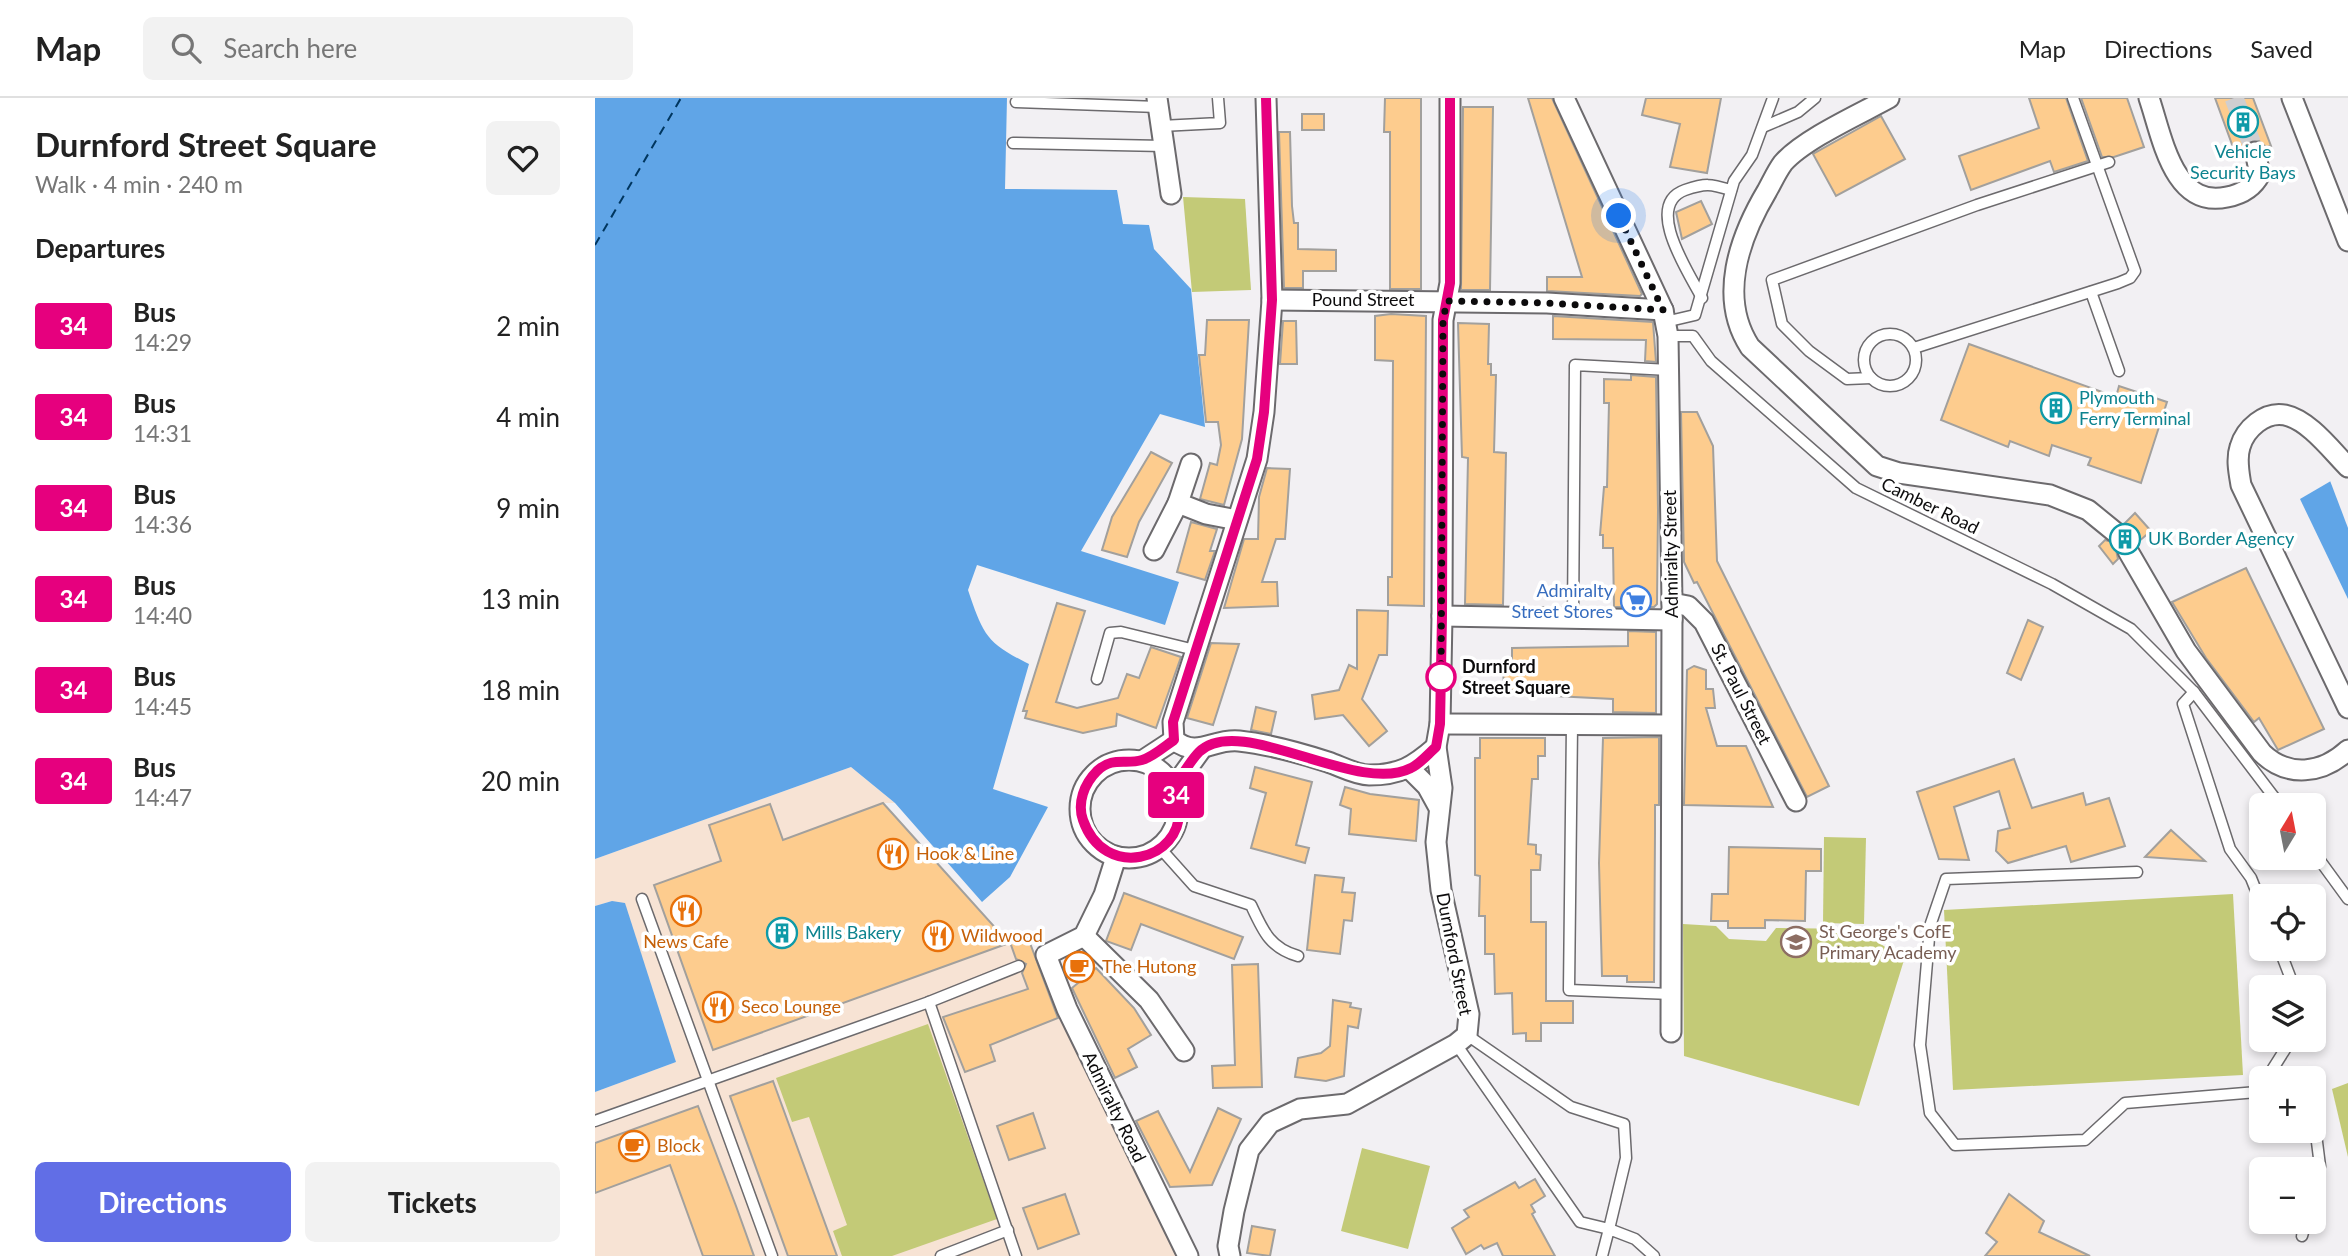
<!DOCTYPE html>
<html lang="en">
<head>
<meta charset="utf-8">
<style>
  body { margin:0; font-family:Lato,sans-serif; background:#f2f2f2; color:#222; height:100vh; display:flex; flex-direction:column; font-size:26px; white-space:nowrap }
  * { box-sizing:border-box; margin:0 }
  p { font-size:23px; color:#767676 }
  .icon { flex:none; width:38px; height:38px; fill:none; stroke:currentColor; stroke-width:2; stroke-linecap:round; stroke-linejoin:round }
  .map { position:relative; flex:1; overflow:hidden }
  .panel { display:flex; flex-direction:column; background:#fff; width:595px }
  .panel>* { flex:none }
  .badge { padding:0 14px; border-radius:5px; font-size:24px; line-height:46px }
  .needle { width:46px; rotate:10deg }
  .buttons { position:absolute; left:1654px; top:695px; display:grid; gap:14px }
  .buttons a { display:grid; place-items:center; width:77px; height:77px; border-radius:10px; background:#fff; box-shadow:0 4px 10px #0003; font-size:35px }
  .you { position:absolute; width:35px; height:35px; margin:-18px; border:5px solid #fff; border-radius:50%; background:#1a73e8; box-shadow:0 0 0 10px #1a73e833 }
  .map>.badge { position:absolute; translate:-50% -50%; box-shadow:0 0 0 4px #fff }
  h2 { padding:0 35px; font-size:26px; line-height:63px }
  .round { display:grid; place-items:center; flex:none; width:74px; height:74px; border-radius:10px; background:#f2f2f2 }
  .headline { display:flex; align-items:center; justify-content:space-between; height:119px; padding:0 35px }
  h1 { font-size:33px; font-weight:700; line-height:52px }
  .button { display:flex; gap:14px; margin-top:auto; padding:14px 35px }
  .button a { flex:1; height:80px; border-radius:10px; background:#616ee6; color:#fff; font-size:28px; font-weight:700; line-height:80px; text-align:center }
  .button a+a { background:#f2f2f2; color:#222 }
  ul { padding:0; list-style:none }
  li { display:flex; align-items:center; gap:21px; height:91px; padding:0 35px }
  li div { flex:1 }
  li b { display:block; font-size:26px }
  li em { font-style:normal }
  li .badge { min-width:77px; font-weight:700; text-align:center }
  header { display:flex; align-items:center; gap:42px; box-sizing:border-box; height:98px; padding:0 35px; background:#fff; border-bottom:2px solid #e0e0e0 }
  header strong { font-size:33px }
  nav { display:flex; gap:38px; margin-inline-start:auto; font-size:24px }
  .search { width:490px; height:63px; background:#f2f2f2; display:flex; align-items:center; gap:18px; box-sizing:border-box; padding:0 24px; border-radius:10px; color:#767676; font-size:26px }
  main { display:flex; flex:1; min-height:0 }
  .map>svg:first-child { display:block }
  .commercial { fill:#f7e3d4 }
  .green { fill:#c3ca77 }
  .water { fill:#60a5e7 }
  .pier { fill:#f2f0f3 }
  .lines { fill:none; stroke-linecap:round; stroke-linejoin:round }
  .ferry { stroke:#00365f; stroke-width:2; stroke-dasharray:9 7; stroke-linecap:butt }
  .building { fill:#fdcc8e; stroke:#a2a09d; stroke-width:2 }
  .street-tunnel { stroke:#d0ced0; stroke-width:19; stroke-dasharray:19 10; stroke-linecap:butt }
  .lane-casing { stroke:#6c6a6d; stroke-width:13 }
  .street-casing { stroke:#6c6a6d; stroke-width:23 }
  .lane { stroke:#fff; stroke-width:10 }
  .street { stroke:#fff; stroke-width:19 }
  .line-casing { stroke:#fff; stroke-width:16 }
  .line { stroke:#e6007e; stroke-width:10 }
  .walk { stroke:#0c0b0c; stroke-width:7; stroke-dasharray:0 12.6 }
  .stop-dot { fill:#fff; stroke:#e6007e; stroke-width:3.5 }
  .labels { text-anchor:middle; stroke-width:7; stroke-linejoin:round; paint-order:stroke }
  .culture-label { font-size:18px; fill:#0d838f; stroke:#fff; text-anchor:start }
  .street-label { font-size:18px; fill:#0c0b0c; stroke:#fff }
  .shop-label { font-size:18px; fill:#366cbe; stroke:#fff; text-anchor:end }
  .stop-label { font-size:18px; font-weight:bold; fill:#0c0b0c; stroke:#fff; text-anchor:start }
  .food-label { font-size:18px; fill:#c56008; stroke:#fff; text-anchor:start }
  .education-label { font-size:18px; fill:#785e54; stroke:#fff; text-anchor:start }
</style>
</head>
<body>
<header>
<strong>Map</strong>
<div class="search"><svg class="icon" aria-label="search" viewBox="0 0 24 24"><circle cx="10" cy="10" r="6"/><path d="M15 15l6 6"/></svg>Search here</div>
<nav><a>Map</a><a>Directions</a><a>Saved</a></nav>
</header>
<main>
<section class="panel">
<div class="headline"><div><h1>Durnford Street Square</h1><p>Walk · 4 min · 240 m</p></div><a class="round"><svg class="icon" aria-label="heart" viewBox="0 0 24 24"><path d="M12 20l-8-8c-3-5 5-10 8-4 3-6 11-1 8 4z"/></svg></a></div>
<h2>Departures</h2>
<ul>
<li><span class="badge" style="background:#e6007e;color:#fff">34</span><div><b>Bus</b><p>14:29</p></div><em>2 min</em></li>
<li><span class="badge" style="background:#e6007e;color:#fff">34</span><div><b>Bus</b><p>14:31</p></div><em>4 min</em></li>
<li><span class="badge" style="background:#e6007e;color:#fff">34</span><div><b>Bus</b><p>14:36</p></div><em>9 min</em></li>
<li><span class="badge" style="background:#e6007e;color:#fff">34</span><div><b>Bus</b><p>14:40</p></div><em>13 min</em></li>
<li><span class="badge" style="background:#e6007e;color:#fff">34</span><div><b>Bus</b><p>14:45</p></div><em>18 min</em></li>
<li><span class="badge" style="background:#e6007e;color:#fff">34</span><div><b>Bus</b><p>14:47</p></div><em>20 min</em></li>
</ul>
<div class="button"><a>Directions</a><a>Tickets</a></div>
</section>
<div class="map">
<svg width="1753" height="1158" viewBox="0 0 1753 1158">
  <rect width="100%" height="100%" fill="#f2f0f3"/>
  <!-- commercial -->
  <path class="commercial" d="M256,669l44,36h-12l119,133 8,7 17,-8 33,82 116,239h-581v-164l81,-30 -64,-161 -17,5v-47z"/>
  <!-- green -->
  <g class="green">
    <path d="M588,99l62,2 6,91 -59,2z"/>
    <path d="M1229,739l42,1 -2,86 -41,-1z"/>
    <path d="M1638,796l10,181 -290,15 -9,-180z"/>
    <path d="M1088,826l33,2 13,13 37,2 10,-13 83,1 45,31 -45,146 -175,-50z"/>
    <path d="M333,926l69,195 -105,37h-50l-9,-25 14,-6 -38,-108 -17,5 -16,-44z"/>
    <path d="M1753,985v74l-16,-68z"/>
    <path d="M767,1050l68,18 -22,83 -67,-18z"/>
  </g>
  <!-- water -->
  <g class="water">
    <path d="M0,0h412l-2,91 112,1 6,34 26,1 5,24 37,40 14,138 -45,-13 -79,137 98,31 -14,43 -188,-60 -9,25c15,44 18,53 61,74l-36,125 55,18 -38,70 -28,25 -87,-99 -44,-36 -256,92z"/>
    <path d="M1753,373v128l-48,-100z"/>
    <path d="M17,803l13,2 51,159 -81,30v-186z"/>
  </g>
  <!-- pier -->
  <path class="pier" d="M1753,370v60l-19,-50z"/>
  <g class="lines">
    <!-- ferry -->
    <path class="ferry" d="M0,147l86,-147"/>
  </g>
  <!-- building -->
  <g class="building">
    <path d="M790,0h36v191h-31v-157h-6z"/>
    <path d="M933,0h24l90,196 -2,2 -93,-5v-14h35z"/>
    <path d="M1051,0h75l-14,75 -37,-6 10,-43 -38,-9z"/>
    <path d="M1434,0h37l22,63 -34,11 -4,-11 -79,29 -12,-34 80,-28z"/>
    <path d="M1486,0h46l17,49 -30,10h-12z"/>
    <path d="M1620,0h38l18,48 -5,1 -7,-6 -7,-1 -8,8 -1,8 -6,2z"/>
    <path d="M868,9h30l-3,183h-29z"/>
    <rect x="707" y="16" width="22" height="16"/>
    <path d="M1286,18l24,43 -69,37 -23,-42z"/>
    <path d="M684,34h11l2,74 2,17h4v26l38,1v21h-33v17h-19z"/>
    <path d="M1106,103l11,23 -30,15 -6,-27z"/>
    <path d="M796,216l35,2 -2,290 -36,-1v-28h4l1,-216 -18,-1v-44z"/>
    <path d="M958,218l100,6 3,40 -11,-1 1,-21 -93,-1z"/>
    <path d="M612,222h42l-7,119 -18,66 -24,-6 10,-36 7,2 4,-20 -3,-23h-12l-7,-67h6z"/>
    <path d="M688,223h13l1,43h-17z"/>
    <path d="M863,225l31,1 -1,40h3v11h5l-2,77 12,1 -3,152 -38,-1 3,-146 -6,-1z"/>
    <path d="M1374,246l147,53 3,-11 48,16 -26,81 -53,-18 3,-7 -39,-13 -3,11 -39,-15 -2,6 -67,-27z"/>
    <path d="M1036,277l25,2 2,133 -1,94 -3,3h-40l-1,-59h-10v-13h-3l4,-48h3l2,-84h-5v-24l27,1z"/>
    <path d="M1086,314h16l16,34 4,115 112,225 -22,11 -110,-215 -3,1 -10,-21z"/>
    <path d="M556,354l21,11 -33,59 -12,35 -25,-7 10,-33z"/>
    <path d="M672,370l23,1 -5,70h-9l-14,43h15l1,24 -54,2 20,-69h14l1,-42z"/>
    <path d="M1540,415l16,18 -14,12 -12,-3 2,-7 -3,-9z"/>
    <path d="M596,424l26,7 -7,22h5l-10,29 -28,-8z"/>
    <path d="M1510,442l14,4 -3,6 2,9 -5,5 -14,-18z"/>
    <path d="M1651,470l78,161 -46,21 -19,-32 -5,4 -48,-64 -34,-56z"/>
    <path d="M462,505l28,8 -29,91 21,6 41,-10 9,-24 12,4 12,-31 30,10 -25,71 -39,-14 -1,12 -33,7 -58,-15 2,-7h-4z"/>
    <path d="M762,512l31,1 -1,44h-8l-17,44 25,32 -18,15 -26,-31 -28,4 -3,-24 27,-5 10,-25 8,4z"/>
    <path d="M1433,522l15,7 -22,53 -14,-7z"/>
    <path d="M1033,533l28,1v81l-43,-1v-13l-99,-5v-4h-10l-1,-24h9v-18l116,-2z"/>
    <path d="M616,545l28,1 -26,81 -26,-7z"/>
    <path d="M1099,568l12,4v19h7l2,19h-9l11,38h29l27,61 -89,-2 3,-135z"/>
    <path d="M661,609l20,5 -5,22 -20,-4z"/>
    <path d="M1064,639v68h-4v27l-1,150h-27v-6h-25l-3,-113 4,-125z"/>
    <path d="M885,640h65v18h-7v23h-6l-4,65 8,1v9l5,1 -1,15h-9v52h15v79h27v22h-32v18h-15v-8l-13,1 -1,-41 -17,1 -1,-40h-9v-38h-6l1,-40 -5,-1v-117h5z"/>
    <path d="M1419,661l18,49 51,-15 3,12 23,-7 16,48 -54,16 -5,-16 -58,17 -12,-12 2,-20 12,-3 -11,-37 -45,16 15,53 -30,-1 -22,-67z"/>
    <path d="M660,669l57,15 -16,63 13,3 -4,15 -54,-15 15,-55 -16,-5z"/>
    <path d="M750,689l25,7 49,6 -3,41 -67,-7 2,-25 -11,-4z"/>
    <path d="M288,705l126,140 -296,107 -59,-165 67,-24 -12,-36 61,-21 13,36z"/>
    <path d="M1576,732l34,31 -60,-4z"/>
    <path d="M1134,749l92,2v22h-15l-1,50 -40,-1v8h-37v-7h-17l1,-27h16z"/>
    <path d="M720,777l29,3 -2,14 13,1 -3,28 -8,-1 -4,34 -33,-4z"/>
    <path d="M529,795l119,44 -9,22 -93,-35 -10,26 -25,-9z"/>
    <path d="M432,837l31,83 -68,27 5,16 -30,11 -22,-55 85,-28 -6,-16 4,-9 -10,-5 -6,-17z"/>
    <path d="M663,866l4,123 -49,1 -1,-22 23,-1 -3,-100z"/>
    <path d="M501,870l38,40 17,27 -23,14 9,18 -22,11 -43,-90z"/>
    <path d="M738,902l18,3 -1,4 11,2 -3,19 -10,-2 -4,50 -18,5 -31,-4 3,-19 23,-5 9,-7z"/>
    <path d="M178,983l64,175h-49l-58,-160z"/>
    <path d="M103,1008l38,100 18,50h-51l-33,-91 -75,28v-50z"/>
    <path d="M623,1010l23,11 -29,66 -42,2 -34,-66 22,-10 32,61z"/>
    <path d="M438,1015l12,35 -36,12 -12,-34z"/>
    <path d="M940,1081l10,17 -14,9 4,7 -3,2 23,42h-52l-6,-13 -13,6 -3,-4 -15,9 -14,-26 17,-11 -5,-7 51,-28 4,6z"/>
    <path d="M470,1096l14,40 -41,15 -15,-41z"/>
    <path d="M1414,1096l35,27 -5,11 51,24h-105l12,-14 -11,-9z"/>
    <path d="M657,1128l23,4 -5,26 -23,-3z"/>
  </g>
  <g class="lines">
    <!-- street-tunnel -->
    <path class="street-tunnel" d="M1639,0l21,54"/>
    <!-- lane casing -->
    <g class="lane-casing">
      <g id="lane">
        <path d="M421,4l142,5"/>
        <path d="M566,28l59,-3 -2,-25"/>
        <path d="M1168,29l35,-15 17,-14"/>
        <path d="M418,45l151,3"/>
        <path d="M1496,194l28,79"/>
        <path d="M1107,200c-13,-25 -59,-93 -17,-108 21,-7 25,-6 46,0"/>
        <path d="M1070,224l30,-7 39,-134 18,-26 21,-57"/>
        <circle cx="1295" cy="262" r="26"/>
        <path d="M1073,238h25l18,25 145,127 196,96 79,45 63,63 -11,12 47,145 21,29 10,25"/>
        <path d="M1319,250l204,-65 12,-5 5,-7 -62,-173"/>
        <path d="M1276,280l-24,1 -38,-28 -27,-27 -10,-44 205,-75 132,-43"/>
        <path d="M978,520l2,-253 94,5"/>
        <path d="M502,581l13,-46 11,-1 74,18"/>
        <path d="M1599,594l86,113"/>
        <path d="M977,627l-3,265 102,4"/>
        <path d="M565,750l34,38 57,19c12,26 19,43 47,51"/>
        <path d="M1718,753l35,48"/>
        <path d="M1542,774l-191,7 -16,47 -10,119 10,68 25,32 130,-5 40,-37 132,-11 4,-6"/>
        <path d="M47,801l130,357"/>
        <path d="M1684,850l15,39"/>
        <path d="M334,904l87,254"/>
        <path d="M861,946l124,178 29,7 17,-71 -2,-34 -53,-17 -104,-72"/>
        <path d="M1672,980l24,-38"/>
        <path d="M1718,1012l7,56 -7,26"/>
        <path d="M0,1023l334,-119 90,-36"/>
        <path d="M1707,1138l4,-14"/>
        <path d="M346,1158l67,-26"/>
        <path d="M1007,1158l7,-27 26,10 19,17"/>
      </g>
    </g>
    <!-- street casing -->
    <g class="street-casing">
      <g id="street">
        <path d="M562,0l14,96"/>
        <path d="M969,0l99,212 5,26 4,267 -1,429"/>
        <path d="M1294,0c-29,16 -85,41 -106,65 -6,8 -11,19 -16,28 -28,47 -49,107 -17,156l127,119 22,7 151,22 38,15 27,22"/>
        <path d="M1554,0c13,38 24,111 78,99 15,-3 26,-9 33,-23l-5,-22"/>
        <path d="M1697,0l56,143"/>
        <path d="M677,202l275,3 116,7"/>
        <path d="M596,366l-13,39 28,11 31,6"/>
        <path d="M1753,369c-16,-16 -39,-47 -63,-52 -20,-4 -40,14 -45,32 -4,12 -1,26 1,38l107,223"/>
        <path d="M559,452l24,-47"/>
        <path d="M1533,453l58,100 76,102c26,25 60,21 86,-3"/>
        <path d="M1077,505l16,3 16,16 92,179"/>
        <path d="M847,518l230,4"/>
        <path d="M845,626l231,1"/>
        <path d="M579,642l-1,-18 84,-263 7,-47 8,-112 -6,-202"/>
        <path d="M579,642c24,19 39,-2 65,1 28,3 61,12 89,21 12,4 28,13 41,13 31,0 44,-8 67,-28"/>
        <circle cx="534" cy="711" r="49"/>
        <path d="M547,663l32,-21"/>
        <path d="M815,671l17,17 11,20"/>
        <path d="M579,689l26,-36"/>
        <path d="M521,759l-12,38 -20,41 -38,19 21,54 121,247"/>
        <path d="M489,838l65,64 35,51"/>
        <path d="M635,1158l-2,-10 6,-35 15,-61 21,-27 30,-14 47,-5 109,-60 11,-9 2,-21 -28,-124 -5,-48 6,-54 -6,-41 4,-23 2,-108 1,-296 7,-37v-185"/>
      </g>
    </g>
    <!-- lane -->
    <use href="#lane" class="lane"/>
    <!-- street -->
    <use href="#street" class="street"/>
  </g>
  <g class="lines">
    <!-- line casing -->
    <g class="line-casing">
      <path id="line" d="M671,0l6,202 -8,112 -7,47 -84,263 1,18c-9,6 -21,17 -32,20 -17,5 -29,-4 -45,11 -13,13 -20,32 -14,49 21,61 100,41 96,-12 -1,-7 -3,-15 -5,-21 8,-11 16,-26 25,-35 41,-40 158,44 212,16 9,-4 17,-14 25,-21l4,-23 2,-108 1,-296 7,-37v-185"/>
    </g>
    <!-- line -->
    <use href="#line" class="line"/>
    <!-- walk -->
    <path class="walk" d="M846,579v6l2,-363 4,-19 100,2 116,7 -44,-94"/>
  </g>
  <!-- icons -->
  <defs>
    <g id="building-ring" transform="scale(1.575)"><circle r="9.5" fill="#fff" stroke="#0f9aa8" stroke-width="1.5"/><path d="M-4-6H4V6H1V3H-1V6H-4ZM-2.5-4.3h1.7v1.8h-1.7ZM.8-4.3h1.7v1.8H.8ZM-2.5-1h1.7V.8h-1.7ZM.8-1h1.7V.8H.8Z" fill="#0f9aa8"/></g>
    <g id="supermarket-ring" transform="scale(1.575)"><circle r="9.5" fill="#fff" stroke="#3f7fe0" stroke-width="1.5"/><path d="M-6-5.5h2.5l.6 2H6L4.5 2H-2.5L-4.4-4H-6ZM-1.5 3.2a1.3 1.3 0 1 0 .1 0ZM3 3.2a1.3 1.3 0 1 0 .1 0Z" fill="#3f7fe0"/></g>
    <g id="restaurant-ring" transform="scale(1.575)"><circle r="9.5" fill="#fff" stroke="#e8710a" stroke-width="1.5"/><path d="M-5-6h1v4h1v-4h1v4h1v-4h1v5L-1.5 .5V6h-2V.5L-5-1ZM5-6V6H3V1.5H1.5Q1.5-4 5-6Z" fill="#e8710a"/></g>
    <g id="school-ring" transform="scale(1.575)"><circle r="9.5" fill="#fff" stroke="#8d6e63" stroke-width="1.5"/><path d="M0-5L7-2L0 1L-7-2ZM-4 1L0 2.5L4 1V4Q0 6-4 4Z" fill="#8d6e63"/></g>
    <g id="cafe-ring" transform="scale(1.575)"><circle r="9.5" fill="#fff" stroke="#e8710a" stroke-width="1.5"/><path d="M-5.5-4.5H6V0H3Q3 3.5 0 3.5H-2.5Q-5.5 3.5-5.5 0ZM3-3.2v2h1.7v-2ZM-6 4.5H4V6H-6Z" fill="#e8710a"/></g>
  </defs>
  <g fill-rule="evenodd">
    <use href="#building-ring" x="1648" y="24"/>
    <use href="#building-ring" x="1461" y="310"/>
    <use href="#building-ring" x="1530" y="441"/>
    <use href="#supermarket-ring" x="1041" y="503"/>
    <use href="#restaurant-ring" x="298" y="756"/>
    <use href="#restaurant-ring" x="91" y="813"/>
    <use href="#building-ring" x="187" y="835"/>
    <use href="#restaurant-ring" x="343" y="838"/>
    <use href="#school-ring" x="1201" y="844"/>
    <use href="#cafe-ring" x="484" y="869"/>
    <use href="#restaurant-ring" x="123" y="909"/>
    <use href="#cafe-ring" x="39" y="1048"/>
  </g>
  <!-- markers -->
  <circle class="stop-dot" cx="846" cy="579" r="14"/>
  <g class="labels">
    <!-- culture labels -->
    <g class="culture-label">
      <text x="1648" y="60" text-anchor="middle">Vehicle<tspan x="1648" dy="21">Security Bays</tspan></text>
      <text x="1484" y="306">Plymouth<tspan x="1484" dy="21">Ferry Terminal</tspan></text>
      <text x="1553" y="447">UK Border Agency</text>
      <text x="210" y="841">Mills Bakery</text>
    </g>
    <!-- street labels -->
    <g class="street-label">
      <text x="768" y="208">Pound Street</text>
      <text transform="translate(1335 408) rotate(26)" y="6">Camber Road</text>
      <text transform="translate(1076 456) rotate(-91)" y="6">Admiralty Street</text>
      <text transform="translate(1146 596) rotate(63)" y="6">St. Paul Street</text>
      <text transform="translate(859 856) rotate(79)" y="6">Durnford Street</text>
      <text transform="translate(519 1009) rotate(64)" y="6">Admiralty Road</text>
    </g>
    <!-- shop labels -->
    <g class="shop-label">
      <text x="1018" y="499">Admiralty<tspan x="1018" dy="21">Street Stores</tspan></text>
    </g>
    <!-- stop labels -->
    <g class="stop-label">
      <text x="867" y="575">Durnford<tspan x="867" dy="21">Street Square</tspan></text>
    </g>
    <!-- food labels -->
    <g class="food-label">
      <text x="321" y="762">Hook &amp; Line</text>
      <text x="366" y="844">Wildwood</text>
      <text x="91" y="850" text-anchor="middle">News Cafe</text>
      <text x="507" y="875">The Hutong</text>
      <text x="146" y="915">Seco Lounge</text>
      <text x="62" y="1054">Block</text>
    </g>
    <!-- education labels -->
    <g class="education-label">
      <text x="1224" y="840">St George's CofE<tspan x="1224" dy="21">Primary Academy</tspan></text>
    </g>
  </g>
</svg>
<div class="buttons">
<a><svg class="needle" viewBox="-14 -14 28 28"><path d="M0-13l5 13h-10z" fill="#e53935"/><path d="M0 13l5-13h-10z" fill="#767676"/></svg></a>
<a><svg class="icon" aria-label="locate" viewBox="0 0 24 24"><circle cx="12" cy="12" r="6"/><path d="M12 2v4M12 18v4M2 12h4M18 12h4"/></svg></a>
<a><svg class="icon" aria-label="layers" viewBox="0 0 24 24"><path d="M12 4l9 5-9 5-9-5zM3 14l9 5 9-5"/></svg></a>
<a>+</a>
<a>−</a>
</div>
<div class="you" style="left:1024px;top:118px"></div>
<b class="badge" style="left:581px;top:697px;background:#e6007e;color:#fff">34</b>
</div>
</main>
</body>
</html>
